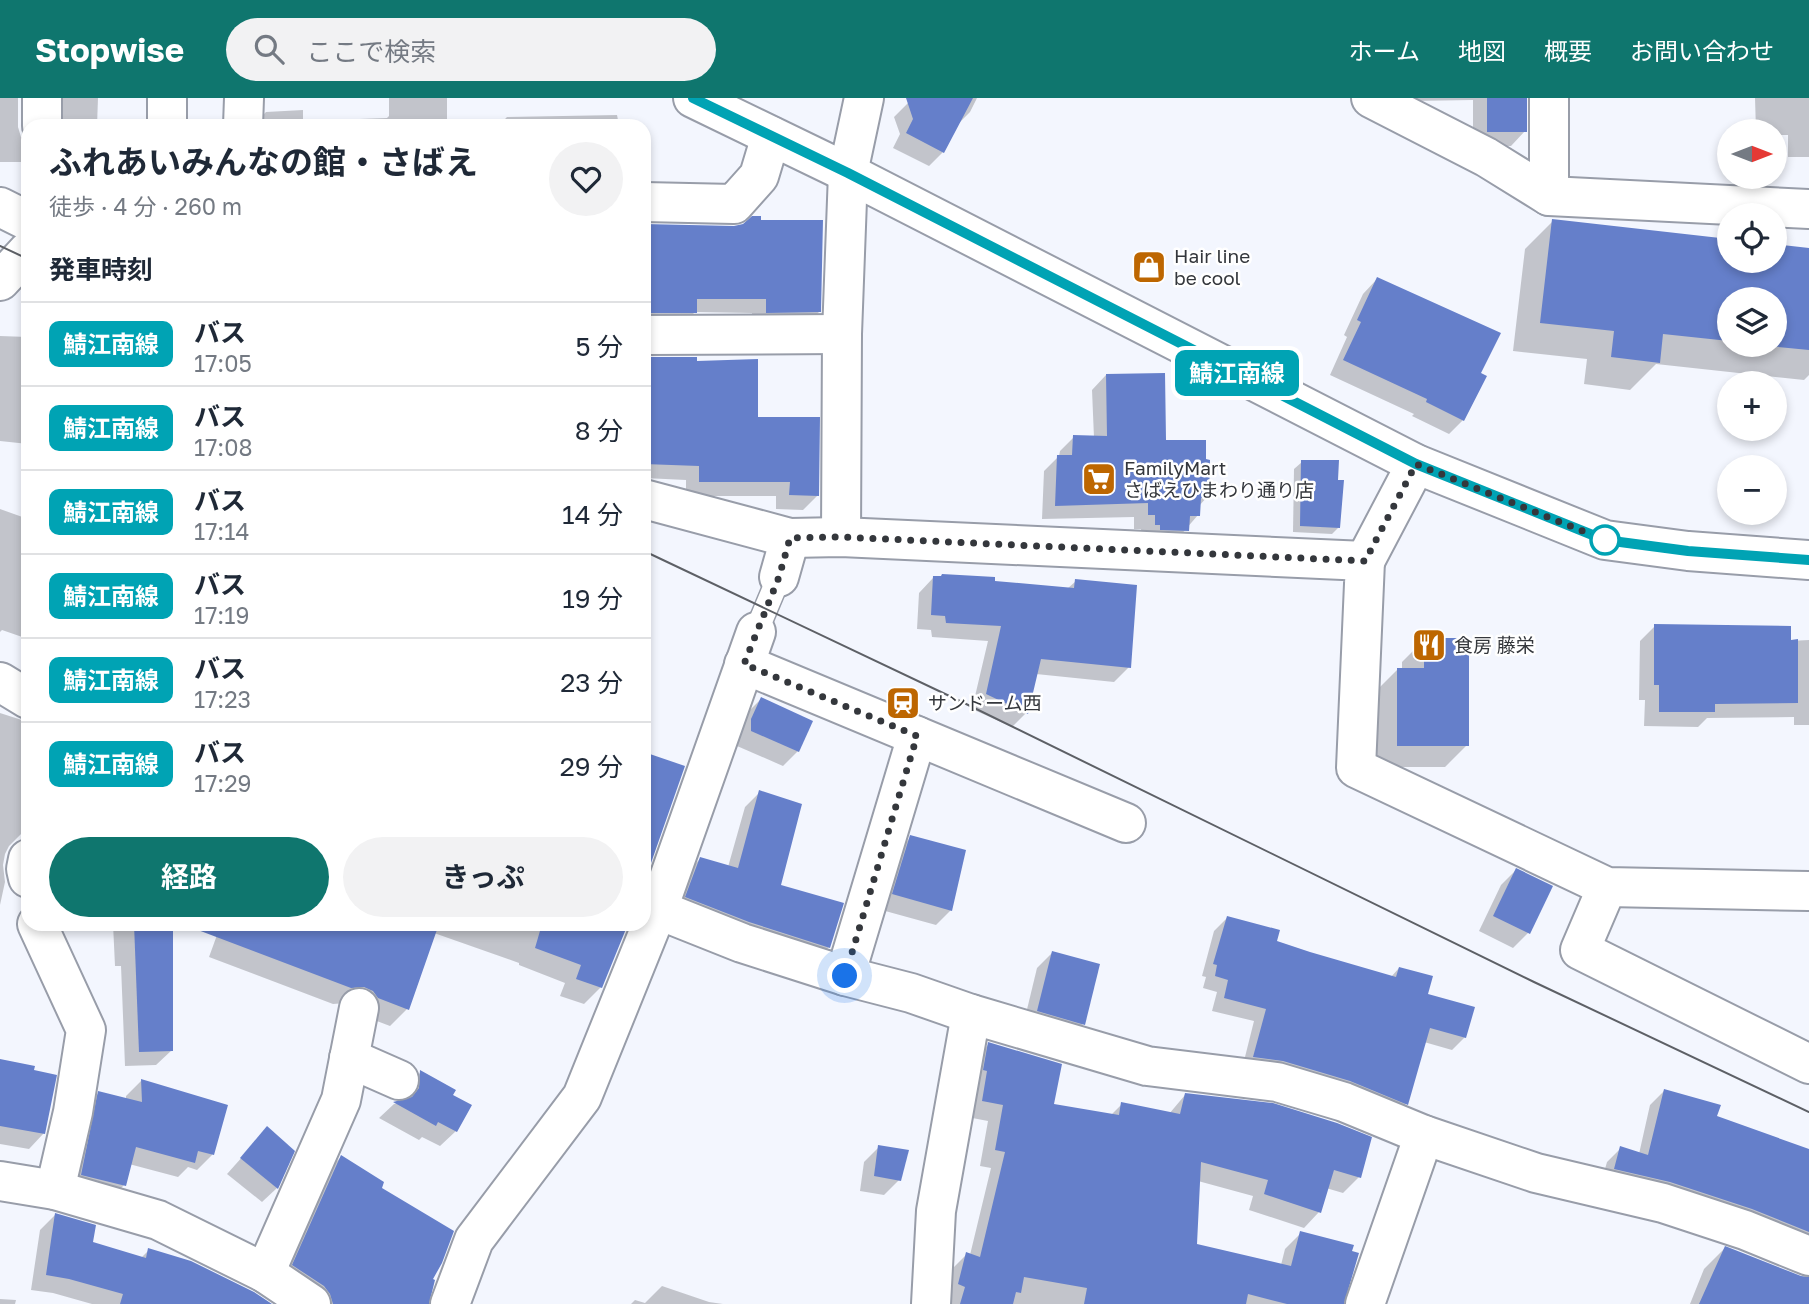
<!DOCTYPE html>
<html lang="ja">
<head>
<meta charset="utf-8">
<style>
  body { margin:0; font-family:"Golos Text","Noto Sans JP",sans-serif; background:#f2f2f3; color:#1f2937; height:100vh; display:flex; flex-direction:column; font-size:26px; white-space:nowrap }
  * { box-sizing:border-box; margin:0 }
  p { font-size:23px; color:#747a83 }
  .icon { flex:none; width:38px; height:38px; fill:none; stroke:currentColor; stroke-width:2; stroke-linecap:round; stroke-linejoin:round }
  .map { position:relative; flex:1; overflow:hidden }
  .details { position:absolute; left:21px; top:21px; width:630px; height:812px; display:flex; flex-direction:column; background:#fff; border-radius:21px; box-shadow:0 4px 10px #0003 }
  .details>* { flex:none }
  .badge { padding:0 14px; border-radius:10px; font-size:24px; line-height:46px }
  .needle { width:46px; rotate:90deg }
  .controls { position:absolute; left:1717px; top:21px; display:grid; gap:14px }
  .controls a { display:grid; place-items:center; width:70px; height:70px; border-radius:50%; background:#fff; box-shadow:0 4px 10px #0003; font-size:35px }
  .you { position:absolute; width:35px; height:35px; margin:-18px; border:5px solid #fff; border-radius:50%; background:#1a73e8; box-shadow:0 0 0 10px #1a73e833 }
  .map>.badge { position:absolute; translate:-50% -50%; box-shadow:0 0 0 4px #fff }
  h2 { padding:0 28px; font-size:26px; line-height:63px }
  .round { display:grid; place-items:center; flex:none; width:74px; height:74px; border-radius:37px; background:#f2f2f3 }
  .summary { display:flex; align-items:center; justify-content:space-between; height:119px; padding:0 28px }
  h1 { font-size:33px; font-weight:700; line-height:52px }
  .action { display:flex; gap:14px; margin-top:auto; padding:14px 28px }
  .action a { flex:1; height:80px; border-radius:42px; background:#0f766e; color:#fff; font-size:28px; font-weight:700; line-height:80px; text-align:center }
  .action a+a { background:#f2f2f3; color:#1f2937 }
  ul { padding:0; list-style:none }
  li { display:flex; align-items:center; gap:21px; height:84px; padding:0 28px; border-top:2px solid #e0e1e3 }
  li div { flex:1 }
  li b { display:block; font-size:26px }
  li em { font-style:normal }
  li .badge { min-width:77px; font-weight:700; text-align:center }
  header { display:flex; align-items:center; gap:42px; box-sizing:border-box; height:98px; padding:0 35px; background:#0f766e; color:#fff }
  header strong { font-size:33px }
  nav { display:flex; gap:38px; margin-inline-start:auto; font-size:24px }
  .search { width:490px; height:63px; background:#f2f2f3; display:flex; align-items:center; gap:18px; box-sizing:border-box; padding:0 24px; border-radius:38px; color:#747a83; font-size:26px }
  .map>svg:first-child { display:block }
  .shadow { fill:#0003; fill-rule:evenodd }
  .building { fill:#657fca }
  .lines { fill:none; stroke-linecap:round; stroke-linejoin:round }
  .service-casing { stroke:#989da9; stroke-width:26 }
  .minor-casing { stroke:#989da9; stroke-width:42 }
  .tertiary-casing { stroke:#989da9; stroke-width:42 }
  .service { stroke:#fff; stroke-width:23 }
  .minor { stroke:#fff; stroke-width:38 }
  .tertiary { stroke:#fff; stroke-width:38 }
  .tram { stroke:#5d6066; stroke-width:2 }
  .line-casing { stroke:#fff; stroke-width:16 }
  .line { stroke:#00a3b4; stroke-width:10 }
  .walk { stroke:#34373c; stroke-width:7; stroke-dasharray:0 12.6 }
  .stop-dot { fill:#fff; stroke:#00a3b4; stroke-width:3.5 }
  .labels { text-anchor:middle; stroke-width:5; stroke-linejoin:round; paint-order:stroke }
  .poi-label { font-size:19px; fill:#34373c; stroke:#fff; text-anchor:start }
</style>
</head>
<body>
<header>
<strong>Stopwise</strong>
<div class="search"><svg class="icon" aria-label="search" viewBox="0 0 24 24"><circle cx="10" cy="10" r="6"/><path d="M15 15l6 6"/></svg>ここで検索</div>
<nav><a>ホーム</a><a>地図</a><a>概要</a><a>お問い合わせ</a></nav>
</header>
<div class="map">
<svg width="1809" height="1206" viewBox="0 0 1809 1206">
  <rect width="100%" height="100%" fill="#f3f6fe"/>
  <!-- shadow -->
  <g class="shadow">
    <path d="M0,0h18v29l3,10 7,7v18h-28z"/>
    <path d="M42,0h56l-1,28h-48z"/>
    <path d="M389,0h58v28h-195l14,-14 37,-2v11l84,-3 2,-2z"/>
    <path d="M919,0h58l-7,14 -14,14 -13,26 -14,14 -36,-18 7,-14 -6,-17 14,-14z"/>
    <path d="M1412,0h113v33l-14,15h-38v-46l-61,1z"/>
    <path d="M1755,0h54v59h-21v-22h-14v-4h-18z"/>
    <path d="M617,17l1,5 13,-1v7h-133l9,-9z"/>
    <path d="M1553,123l176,20v20h45l35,-11v125l-5,5 -148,-16 -26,26 -46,-6 3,-25 -74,-8 12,-102zM1729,201h45v46h-45z"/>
    <path d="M644,128l175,86 -14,14h-53v-13l-57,-1 -14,14 -37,1z"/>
    <path d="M1377,181l101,95 -15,46 -14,14 -37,-18 2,-2 -84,-39 17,-38 -3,-2 19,-41z"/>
    <path d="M0,238l28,1v107l-28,-3z"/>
    <path d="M695,260v5l62,55 61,77 -15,15 -27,-1v-13h-90v-16l-42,-2v-119z"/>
    <path d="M1106,277l58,66 43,56 -8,9 -1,9 -25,29 -31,-5 -1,-10h-7v-12l-92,2 2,-48 15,-15 1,-5 14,-14 20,1 -2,-48z"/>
    <path d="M1302,364l37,65 -7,7 -39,-2 1,-63z"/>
    <path d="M0,411l28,10v120l-26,-9 -2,2z"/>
    <path d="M933,480l134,11 9,-8 53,86 -15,15 -78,-8 -10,39 -14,14 -40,-18 16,-68 -56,-4 -1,-7 -14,-1 2,-36z"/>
    <path d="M1655,528l134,15 20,-1v85h-15v-8l-87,1 -9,9 -54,-1 1,-26h-6l1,-59z"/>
    <path d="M1424,542l43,105 -22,22h-70v-75l23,-23h4v-7z"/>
    <path d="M761,601l37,52 -15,15 -46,-20v-11l9,-21z"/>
    <path d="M0,615l28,9v85l-2,-1 -2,25 -15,15 -4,8 -2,11 2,17 -5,23z"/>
    <path d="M760,694l19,94 50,61 -15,16 -143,-51 14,-38 15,-15 28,8 17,-60z"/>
    <path d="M911,739l40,73 -15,15 -58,-16 18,-57z"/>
    <path d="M1516,772l12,63 -15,15 -34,-17 22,-46z"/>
    <path d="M1227,820l48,25 116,34 8,-9 66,69 -13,13 -28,-8 -18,62 -13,12 -151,-47 12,-48 -42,-10 5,-19 -14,-4 3,-11 -4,-1 12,-45z"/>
    <path d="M113,826h59v126l-16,15 -31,1 -4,-100h-6z"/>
    <path d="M221,826h405l-25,63 -17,17 -24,-8 5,-13 -46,-18v-2l-85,-30 -27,76 -17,17 -29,-11 -15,-12 -13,1 -124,-47z"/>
    <path d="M1052,855l31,71 -15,15 -45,-13 14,-58z"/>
    <path d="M989,946l63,61 59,10 11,-11 47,10 16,-19 174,82 -16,16 -17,-5 -7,24 -15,16 -55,-18 4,-14 -55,-15 -2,64 85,20 4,-16 16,-16 41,71h-392l1,-34 16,-16 3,1 21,-87 -11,-2 8,-45 -21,-4 6,-57z"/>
    <path d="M0,963l44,72 -15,16 -29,-5z"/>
    <path d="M420,975l31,23 5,35 -16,15 -18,-9 -3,3 -40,-22 15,-14 11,-3v-14z"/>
    <path d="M141,983l85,25 -14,49 -15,15 -9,-3 -10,10 -49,-13 -5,21 -15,15 -42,-10 17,-81 15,-16 27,7v-4z"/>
    <path d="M1664,993l51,26 94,34v103l-208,-71 6,-21 14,-14 18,6 11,-49z"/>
    <path d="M267,1031l10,59 -15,14 -35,-28z"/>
    <path d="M879,1049l20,33 -15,15 -24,-4 4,-29z"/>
    <path d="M341,1059l90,123 -5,24h-115l-33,-23 48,-109z"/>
    <path d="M55,1117l36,28 50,15 8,-8 120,54h-177l-39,-11 -22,-3 9,-60z"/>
    <path d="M1725,1150l75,30 9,1 -2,25h-117l14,-35z"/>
    <path d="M662,1188l47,16 14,2h-92l4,-4 10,3z"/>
    <path d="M0,1201l16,1 -1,4h-15z"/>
  </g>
  <!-- building -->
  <g class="building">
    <path d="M906,0h67l-29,55 -38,-20 7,-14z"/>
    <rect x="1487" y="0" width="40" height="34"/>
    <path d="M752,118h9v4h62l-2,92 -55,1v-14h-69v14h-53v-89l90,2 9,-2z"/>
    <path d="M1552,121l177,20v22h45v-17l35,4v102l-50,-5h15v-46h-45v42l-66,-7 -3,29 -49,-6 3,-26 -74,-8z"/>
    <path d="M1377,179l124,56 -20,40 6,3 -23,45 -38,-19 1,-3 -84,-39 18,-38 -4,-2z"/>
    <path d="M650,259h47v4l61,-2v58h62l-1,79 -30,-1 1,-13h-91v-16l-55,-2 1,-74h5z"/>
    <path d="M1165,275l1,67h40v19l4,1 -1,38h-8l-1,18h-10l-1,15 -29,-1v-5h-5v-10h-7v-12l-93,3 2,-51h15l1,-20 34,1 -1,-62z"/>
    <path d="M1301,362h38l-1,20h6l-4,48 -40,-2z"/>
    <path d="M942,476l53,3v4l79,7 1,-9 62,6 -6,83 -90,-9 -13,55 -42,-20 15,-68 -55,-3 -1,-7 -14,-1 2,-39h8z"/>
    <path d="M1654,526l137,2v14l7,-1v64l-83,1v8h-56v-27h-5z"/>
    <path d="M1424,540h45v108h-72v-78h27z"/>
    <path d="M761,599l52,24 -14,31 -48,-21v-12z"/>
    <path d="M644,654l41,14 -41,117z"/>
    <path d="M759,692l43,14 -21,81 63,18 -14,45 -81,-26 -64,-25 15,-40 38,11z"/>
    <path d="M910,737l56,15 -14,61 -60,-17z"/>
    <path d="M1516,770l37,18 -23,48 -37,-18z"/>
    <path d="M1227,818l53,14 -3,11 33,11 86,25 3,-10 34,9 -5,18 47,13 -9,31 -36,-10 -22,77 -58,-24 -67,-20 -30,-4 13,-48 -42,-11 4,-18 -13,-4 2,-11 -4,-1z"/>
    <path d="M134,826h39v127l-34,1z"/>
    <path d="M190,826h249l-30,86 -31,-12 -5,-7 -9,-4 -13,1 -161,-61z"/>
    <path d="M542,826h86l-26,64 -26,-9 5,-14 -46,-17z"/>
    <path d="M1052,853l48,13 -15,61 -48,-14z"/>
    <path d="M988,944l74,22 -8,40 65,11 2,-13 59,12 5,-21 88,10 64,20 35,14 -11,41 -27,-8 -13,43 -57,-19 4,-14 -67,-18 -4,82 94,22 9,-35 54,14 -2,6 7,2 -15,51h-57l-39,-10 -2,10h-162l3,-16 -63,-11 -3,16 -5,-1 -3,12h-53l5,-17 -7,-3 8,-32 14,5 25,-105 -10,-2 8,-45 -21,-4 5,-30 -4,-1z"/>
    <path d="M0,961l35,7 -1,4 23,5 -12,59 -45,-8z"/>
    <path d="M420,972l36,20 -3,5 19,10 -15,27 -19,-10 -2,4 -43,-24 19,-5 7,-9z"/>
    <path d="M141,981l87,26 -14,50 -16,-4 -3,12 -59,-16 -10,39 -45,-11 17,-84 44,11z"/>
    <path d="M1664,991l57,16 -4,11 92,33v83l-57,-23 -82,-27 -56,-13 6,-23 28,9z"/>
    <path d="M267,1028l28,25 -17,38 -38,-31z"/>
    <path d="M878,1047l31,5 -8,31 -27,-5z"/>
    <path d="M341,1057l43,27 -2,6 72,43 -12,32 -9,16 2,1 -6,24h-96l-3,-10 -6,-8 -32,-21z"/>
    <path d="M55,1115l41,12 -3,17 53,16 2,-10 43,13 63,31 18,12h-152l3,-10 -54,-15 -23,-4z"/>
    <path d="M1725,1148l76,30 8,1v27h-110z"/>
  </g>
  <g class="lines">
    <!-- service casing -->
    <g class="service-casing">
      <path id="service" d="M756,534l23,-55"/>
    </g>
    <!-- minor casing -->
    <g class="minor-casing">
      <g id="minor">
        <path d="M1371,0l115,59 63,39 260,13"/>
        <path d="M1549,0v98"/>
        <path d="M42,28v-28"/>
        <path d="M167,28v-28"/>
        <path d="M243,28l1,-28"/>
        <path d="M644,104l90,2 25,-28 12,-40"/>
        <path d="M0,109l28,14"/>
        <path d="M0,183l28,-30"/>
        <path d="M644,237l198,-1"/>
        <path d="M644,401l146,39 51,-1 524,24 -9,207 251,119 202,4"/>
        <path d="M841,439l1,-203 6,-161 16,-75"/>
        <path d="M1365,463l51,-97"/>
        <path d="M779,479l11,-39"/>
        <path d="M744,566l382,159"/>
        <path d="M0,584l28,17"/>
        <path d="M28,761l-2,10 2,9"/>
        <path d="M1607,789l-27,63 229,114"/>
        <path d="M644,806l98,39 103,33 66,17 60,21 176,52 130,16 67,20 80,33 112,38 127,30 82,27 64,26"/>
        <path d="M37,826l49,106 -13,82 -18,78"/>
        <path d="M845,878l72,-240"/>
        <path d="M349,960l50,22"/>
        <path d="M0,1083l55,9 103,30 107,53 46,31"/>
        <path d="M265,1175l76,-173 18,-92"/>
        <path d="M450,1206l24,-64 108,-143 76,-188 98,-277"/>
        <path d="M931,1206l5,-93 35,-197"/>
        <path d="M1365,1206l59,-169"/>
      </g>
    </g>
    <!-- tertiary casing -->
    <g class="tertiary-casing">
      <path id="tertiary" d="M693,0l155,75 568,291 189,76 83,11 121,9"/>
    </g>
    <!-- service -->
    <use href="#service" class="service"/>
    <!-- minor -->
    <use href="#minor" class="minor"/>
    <!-- tertiary -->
    <use href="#tertiary" class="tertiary"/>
    <!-- tram -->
    <g class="tram">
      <path d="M0,148l28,13"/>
      <path d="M644,453l316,150 574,281 275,130"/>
    </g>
  </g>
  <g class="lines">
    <!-- line casing -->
    <g class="line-casing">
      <path id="line" d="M693,0l155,75 568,291 189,76 83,11 121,9"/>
    </g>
    <!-- line -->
    <use href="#line" class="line"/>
    <!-- walk -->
    <path class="walk" d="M845,878l72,-240 -173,-72 35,-87 11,-39 51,-1 524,24 51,-97 189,76"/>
  </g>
  <!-- icons -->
  <defs>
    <g id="shop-square" transform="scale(1.75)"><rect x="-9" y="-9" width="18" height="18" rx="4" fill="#bd6600" stroke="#fff"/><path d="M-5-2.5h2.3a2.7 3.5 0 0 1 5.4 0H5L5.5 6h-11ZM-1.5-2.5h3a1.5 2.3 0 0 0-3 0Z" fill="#fff"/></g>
    <g id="supermarket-square" transform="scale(1.75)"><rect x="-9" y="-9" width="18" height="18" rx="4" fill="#bd6600" stroke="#fff"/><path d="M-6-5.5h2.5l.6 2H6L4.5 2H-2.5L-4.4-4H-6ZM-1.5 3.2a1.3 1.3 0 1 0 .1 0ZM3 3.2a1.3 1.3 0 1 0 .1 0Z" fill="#fff"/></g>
    <g id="restaurant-square" transform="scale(1.75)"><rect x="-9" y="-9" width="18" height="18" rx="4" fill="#bd6600" stroke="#fff"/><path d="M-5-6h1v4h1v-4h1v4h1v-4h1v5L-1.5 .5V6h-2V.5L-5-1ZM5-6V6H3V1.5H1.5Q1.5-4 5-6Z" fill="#fff"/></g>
    <g id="station-square" transform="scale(1.75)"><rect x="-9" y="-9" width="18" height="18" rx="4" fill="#bd6600" stroke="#fff"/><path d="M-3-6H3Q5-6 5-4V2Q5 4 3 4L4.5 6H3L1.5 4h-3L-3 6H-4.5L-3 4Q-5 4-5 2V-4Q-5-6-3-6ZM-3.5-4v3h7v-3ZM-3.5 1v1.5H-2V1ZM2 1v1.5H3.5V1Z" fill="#fff"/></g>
  </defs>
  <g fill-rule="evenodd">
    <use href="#shop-square" x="1149" y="169"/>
    <use href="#supermarket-square" x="1099" y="381"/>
    <use href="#restaurant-square" x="1429" y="547"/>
    <use href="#station-square" x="903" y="605"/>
  </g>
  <!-- markers -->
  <circle class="stop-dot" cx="1605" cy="442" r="14"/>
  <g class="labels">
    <!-- poi labels -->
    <g class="poi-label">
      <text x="1174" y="165">Hair line<tspan x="1174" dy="22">be cool</tspan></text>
      <text x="1124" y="377">FamilyMart<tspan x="1124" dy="22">さばえひまわり通り店</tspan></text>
      <text x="1454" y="554">食房 藤栄</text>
      <text x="928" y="612">サンドーム西</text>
    </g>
  </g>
</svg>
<div class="controls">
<a><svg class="needle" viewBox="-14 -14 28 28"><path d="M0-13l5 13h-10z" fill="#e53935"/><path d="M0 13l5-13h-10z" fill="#747a83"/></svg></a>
<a><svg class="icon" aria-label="locate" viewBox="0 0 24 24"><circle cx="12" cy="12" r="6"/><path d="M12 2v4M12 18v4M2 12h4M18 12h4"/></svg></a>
<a><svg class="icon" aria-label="layers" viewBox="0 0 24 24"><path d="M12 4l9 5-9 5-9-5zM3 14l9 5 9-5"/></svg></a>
<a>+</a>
<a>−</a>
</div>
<div class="you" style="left:845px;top:878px"></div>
<b class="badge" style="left:1237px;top:275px;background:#00a3b4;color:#fff">鯖江南線</b>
<section class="details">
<div class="summary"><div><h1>ふれあいみんなの館・さばえ</h1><p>徒歩 · 4 分 · 260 m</p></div><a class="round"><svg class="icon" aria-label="heart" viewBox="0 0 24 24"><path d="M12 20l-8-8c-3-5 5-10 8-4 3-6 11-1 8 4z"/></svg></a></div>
<h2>発車時刻</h2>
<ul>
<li><span class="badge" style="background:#00a3b4;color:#fff">鯖江南線</span><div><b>バス</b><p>17:05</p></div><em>5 分</em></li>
<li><span class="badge" style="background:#00a3b4;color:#fff">鯖江南線</span><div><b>バス</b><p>17:08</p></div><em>8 分</em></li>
<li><span class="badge" style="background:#00a3b4;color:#fff">鯖江南線</span><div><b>バス</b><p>17:14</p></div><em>14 分</em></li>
<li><span class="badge" style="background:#00a3b4;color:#fff">鯖江南線</span><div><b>バス</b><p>17:19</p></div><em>19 分</em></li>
<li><span class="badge" style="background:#00a3b4;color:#fff">鯖江南線</span><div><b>バス</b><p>17:23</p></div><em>23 分</em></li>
<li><span class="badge" style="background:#00a3b4;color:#fff">鯖江南線</span><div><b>バス</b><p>17:29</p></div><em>29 分</em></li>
</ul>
<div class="action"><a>経路</a><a>きっぷ</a></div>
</section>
</div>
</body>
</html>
